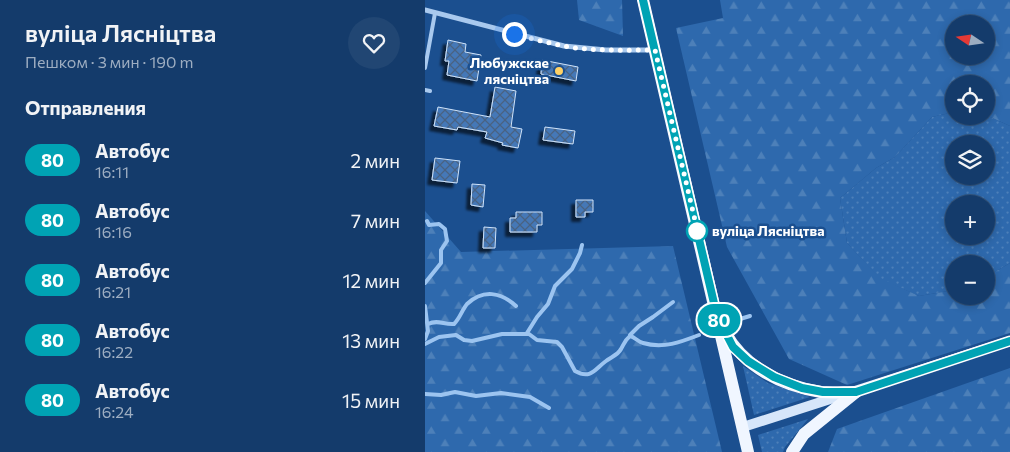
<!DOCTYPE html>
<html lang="ru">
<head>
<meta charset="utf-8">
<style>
  body { margin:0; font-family:Commissioner,sans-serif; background:#214673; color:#f1f3f6; height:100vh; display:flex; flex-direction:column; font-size:19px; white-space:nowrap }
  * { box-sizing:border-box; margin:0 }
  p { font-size:16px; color:#9dadc1 }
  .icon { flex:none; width:28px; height:28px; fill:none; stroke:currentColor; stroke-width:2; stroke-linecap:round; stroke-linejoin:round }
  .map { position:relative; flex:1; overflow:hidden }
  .details { display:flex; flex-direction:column; background:#143b6b; width:425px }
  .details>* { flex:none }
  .badge { padding:0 10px; border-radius:16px; font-size:18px; line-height:32px }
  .needle { width:32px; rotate:283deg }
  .buttons { position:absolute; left:520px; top:15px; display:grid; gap:10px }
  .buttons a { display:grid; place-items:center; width:50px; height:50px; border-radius:50%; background:#143b6b; box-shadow:0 2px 8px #0003,0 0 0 1px #33557e; font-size:25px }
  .you { position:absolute; width:25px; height:25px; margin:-12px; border:4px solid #fff; border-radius:50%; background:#1a73e8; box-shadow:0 0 0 8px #1a73e833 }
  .map>.badge { position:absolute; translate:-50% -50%; box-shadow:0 0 0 2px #fff }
  h2 { padding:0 25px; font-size:19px; line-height:45px }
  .round { display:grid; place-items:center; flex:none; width:52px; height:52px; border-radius:26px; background:#214673 }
  .headline { display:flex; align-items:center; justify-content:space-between; height:85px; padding:0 25px }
  h1 { font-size:24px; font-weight:600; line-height:38px }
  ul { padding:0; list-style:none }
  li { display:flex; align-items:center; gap:15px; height:60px; padding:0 25px }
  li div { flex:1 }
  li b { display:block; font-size:19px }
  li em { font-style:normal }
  li .badge { min-width:55px; font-weight:700; text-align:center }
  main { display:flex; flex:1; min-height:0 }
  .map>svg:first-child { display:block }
  .grass { fill:url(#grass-dots); fill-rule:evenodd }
  .forest { fill:url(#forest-firs); fill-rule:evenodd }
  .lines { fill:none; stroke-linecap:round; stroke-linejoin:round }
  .stream { stroke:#9cc4f0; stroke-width:4 }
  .building { fill:url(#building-cross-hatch); stroke:#cfe3fa; filter:url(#shadow) }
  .lane { stroke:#a9c9ee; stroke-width:4 }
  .street { stroke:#a9c9ee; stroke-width:5 }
  .secondary { stroke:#d6e6fa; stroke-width:10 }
  .primary { stroke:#f0f6ff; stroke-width:12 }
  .line-casing { stroke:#fff; stroke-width:11 }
  .line { stroke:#00a3b4; stroke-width:8 }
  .walk { stroke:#fff; stroke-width:5; stroke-dasharray:0 9 }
  .poi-dot { fill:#ffd166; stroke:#1b4f8f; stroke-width:2 }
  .stop-dot { fill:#fff; stroke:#00a3b4; stroke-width:2.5 }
  .labels { text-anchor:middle; stroke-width:5; stroke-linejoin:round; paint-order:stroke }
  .poi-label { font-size:14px; font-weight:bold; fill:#fff; stroke:#1b4f8f; text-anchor:end }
  .stop-label { font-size:14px; font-weight:bold; fill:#fff; stroke:#1b4f8f; text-anchor:start }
</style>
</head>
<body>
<main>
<section class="details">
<div class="headline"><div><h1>вуліца Лясніцтва</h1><p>Пешком · 3 мин · 190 m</p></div><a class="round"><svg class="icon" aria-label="heart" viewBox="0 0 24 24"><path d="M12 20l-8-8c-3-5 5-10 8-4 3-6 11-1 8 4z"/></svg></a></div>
<h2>Отправления</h2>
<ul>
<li><span class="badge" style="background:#00a3b4;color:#fff">80</span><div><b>Автобус</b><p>16:11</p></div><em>2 мин</em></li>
<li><span class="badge" style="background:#00a3b4;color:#fff">80</span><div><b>Автобус</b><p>16:16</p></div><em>7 мин</em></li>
<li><span class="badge" style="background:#00a3b4;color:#fff">80</span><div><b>Автобус</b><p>16:21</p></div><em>12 мин</em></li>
<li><span class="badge" style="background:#00a3b4;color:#fff">80</span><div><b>Автобус</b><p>16:22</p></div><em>13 мин</em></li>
<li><span class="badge" style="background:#00a3b4;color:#fff">80</span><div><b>Автобус</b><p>16:24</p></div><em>15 мин</em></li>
</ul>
</section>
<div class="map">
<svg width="585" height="452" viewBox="0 0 585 452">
  <defs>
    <pattern id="grass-dots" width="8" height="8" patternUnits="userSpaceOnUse" patternTransform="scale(1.25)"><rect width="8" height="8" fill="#2e69ad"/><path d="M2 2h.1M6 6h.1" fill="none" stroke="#4d80b9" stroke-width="1.8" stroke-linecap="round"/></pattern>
    <pattern id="forest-firs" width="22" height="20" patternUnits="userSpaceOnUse" patternTransform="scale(1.25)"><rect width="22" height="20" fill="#2e69ad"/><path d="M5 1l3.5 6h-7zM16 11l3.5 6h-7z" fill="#4d80b9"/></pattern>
    <pattern id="building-cross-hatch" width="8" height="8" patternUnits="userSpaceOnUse" patternTransform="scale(1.25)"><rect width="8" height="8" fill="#4478b7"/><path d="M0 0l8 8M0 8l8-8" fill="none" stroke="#486282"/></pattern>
    <filter id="shadow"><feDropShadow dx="-4.5" dy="4.5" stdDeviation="1" flood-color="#0009"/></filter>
  </defs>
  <rect width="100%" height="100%" fill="#1b4f8f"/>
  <!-- grass -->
  <g class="grass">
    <path d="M529,112v4l32,-1 24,11v137l-24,14v-13h-32v26l-35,6 -39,-17 -33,-36 -7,-45 36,-30 19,-11 37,-40zM529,144h32v32h-32zM529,204h32v32h-32z"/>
    <path d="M318,366l25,17 42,14 -56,18z"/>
    <path d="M383,419l-23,28 -2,5h-21l-4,-17z"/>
  </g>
  <!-- forest -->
  <g class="forest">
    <path d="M152,0h45l1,36 -44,-16z"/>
    <path d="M295,0h290v126l-24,-11v-31h-32v28l-22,5 -37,40 -19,11 -36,30 7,45 33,35 39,18 35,-6v6h32v-19l24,-14v70l-163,52 -58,-26 -62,-112 -51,-219 47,-10zM529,24h32v32h-32z"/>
    <path d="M0,211l36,41 212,-6 49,206h-297z"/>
    <path d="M585,368v84h-182l9,-23z"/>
  </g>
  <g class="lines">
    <!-- stream -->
    <g class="stream">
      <path d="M0,283l16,-20v-13l6,-9 -2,-12 -6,-5 -10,1 -2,-4"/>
      <path d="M0,306l3,25 -3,8"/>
      <path d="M305,322l20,-6"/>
      <path d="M3,324c10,-5 16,1 26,0 6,-6 8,-14 13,-20 16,-15 34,-12 49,2"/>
      <path d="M102,333l10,-16 11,-13 7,-18 17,-17 8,-16 2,-8"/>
      <path d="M205,335l9,-9 14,-9 20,-15"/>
      <path d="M0,344l14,-7 17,-2 8,5 8,1 30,-7h27l8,6 20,2 5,5 13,24c16,9 20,-2 31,-10 5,-4 12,-6 15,-12 3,-5 4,-9 9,-13 5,1 8,6 13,7 20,6 38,-1 56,-8"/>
      <path d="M0,394l16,1 14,-3 21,4 25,-3 29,4 19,11"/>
    </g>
  </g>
  <!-- building -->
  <g class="building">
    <path d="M23,40l18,4 -1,8 16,3 -4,26 -30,-6 2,-14h-4z"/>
    <path d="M117,60l36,7 -2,14 -35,-7z"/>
    <path d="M70,87l21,4 -5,36 11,2 -4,19 -16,-3 1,-2 -18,-5 2,-6 -29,-5 -1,3 -23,-4 4,-19 52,10z"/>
    <path d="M120,127l30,4 -2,13 -30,-4z"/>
    <path d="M10,158l25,3 -3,22 -25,-3z"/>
    <path d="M47,184l13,1 -2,22 -12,-2z"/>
    <path d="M151,200h17v12h-8v5h-9z"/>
    <path d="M91,212h26v13h-5v7h-27v-14h6z"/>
    <path d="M59,227l12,1 -1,20h-12z"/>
  </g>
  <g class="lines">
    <!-- lane -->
    <g class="lane">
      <path d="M0,68l10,-55"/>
      <path d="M0,90l5,1"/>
    </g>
    <!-- street -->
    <path class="street" d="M0,10l139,36 42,4h48"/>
    <!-- secondary -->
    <path class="secondary" d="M318,427l267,-86"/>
    <!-- primary -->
    <g class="primary">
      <path d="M218,0l105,452"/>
      <path d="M300,332c19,35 57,54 96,60 11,1 23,0 35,0"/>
      <path d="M367,452l12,-18 52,-42"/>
    </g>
  </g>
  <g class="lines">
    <!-- line casing -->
    <g class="line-casing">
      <path id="line" d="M218,0l74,316 16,31 15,14 26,16 28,11 21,4h33l154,-51"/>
    </g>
    <!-- line -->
    <use href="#line" class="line"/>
    <!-- walk -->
    <path class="walk" d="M89,34c20,5 41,11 62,14 26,3 52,2 79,2l43,183 -1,-2"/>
  </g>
  <!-- markers -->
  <circle class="poi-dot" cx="134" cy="71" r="5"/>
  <circle class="stop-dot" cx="272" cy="231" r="10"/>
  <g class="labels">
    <!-- poi labels -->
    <g class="poi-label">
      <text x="124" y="68">Любужскае<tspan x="124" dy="16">лясніцтва</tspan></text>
    </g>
    <!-- stop labels -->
    <g class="stop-label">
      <text x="287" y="236">вуліца Лясніцтва</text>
    </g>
  </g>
</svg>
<div class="buttons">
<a><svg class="needle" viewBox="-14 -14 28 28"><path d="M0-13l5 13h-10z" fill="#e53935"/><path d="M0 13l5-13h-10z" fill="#9dadc1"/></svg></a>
<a><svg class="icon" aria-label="locate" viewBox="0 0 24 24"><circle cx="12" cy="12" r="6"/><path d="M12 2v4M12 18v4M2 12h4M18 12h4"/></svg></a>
<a><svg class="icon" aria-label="layers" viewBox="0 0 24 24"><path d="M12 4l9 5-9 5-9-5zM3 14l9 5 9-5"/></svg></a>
<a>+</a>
<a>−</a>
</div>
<div class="you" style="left:89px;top:34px"></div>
<b class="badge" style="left:294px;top:320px;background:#00a3b4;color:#fff">80</b>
</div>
</main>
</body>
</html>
